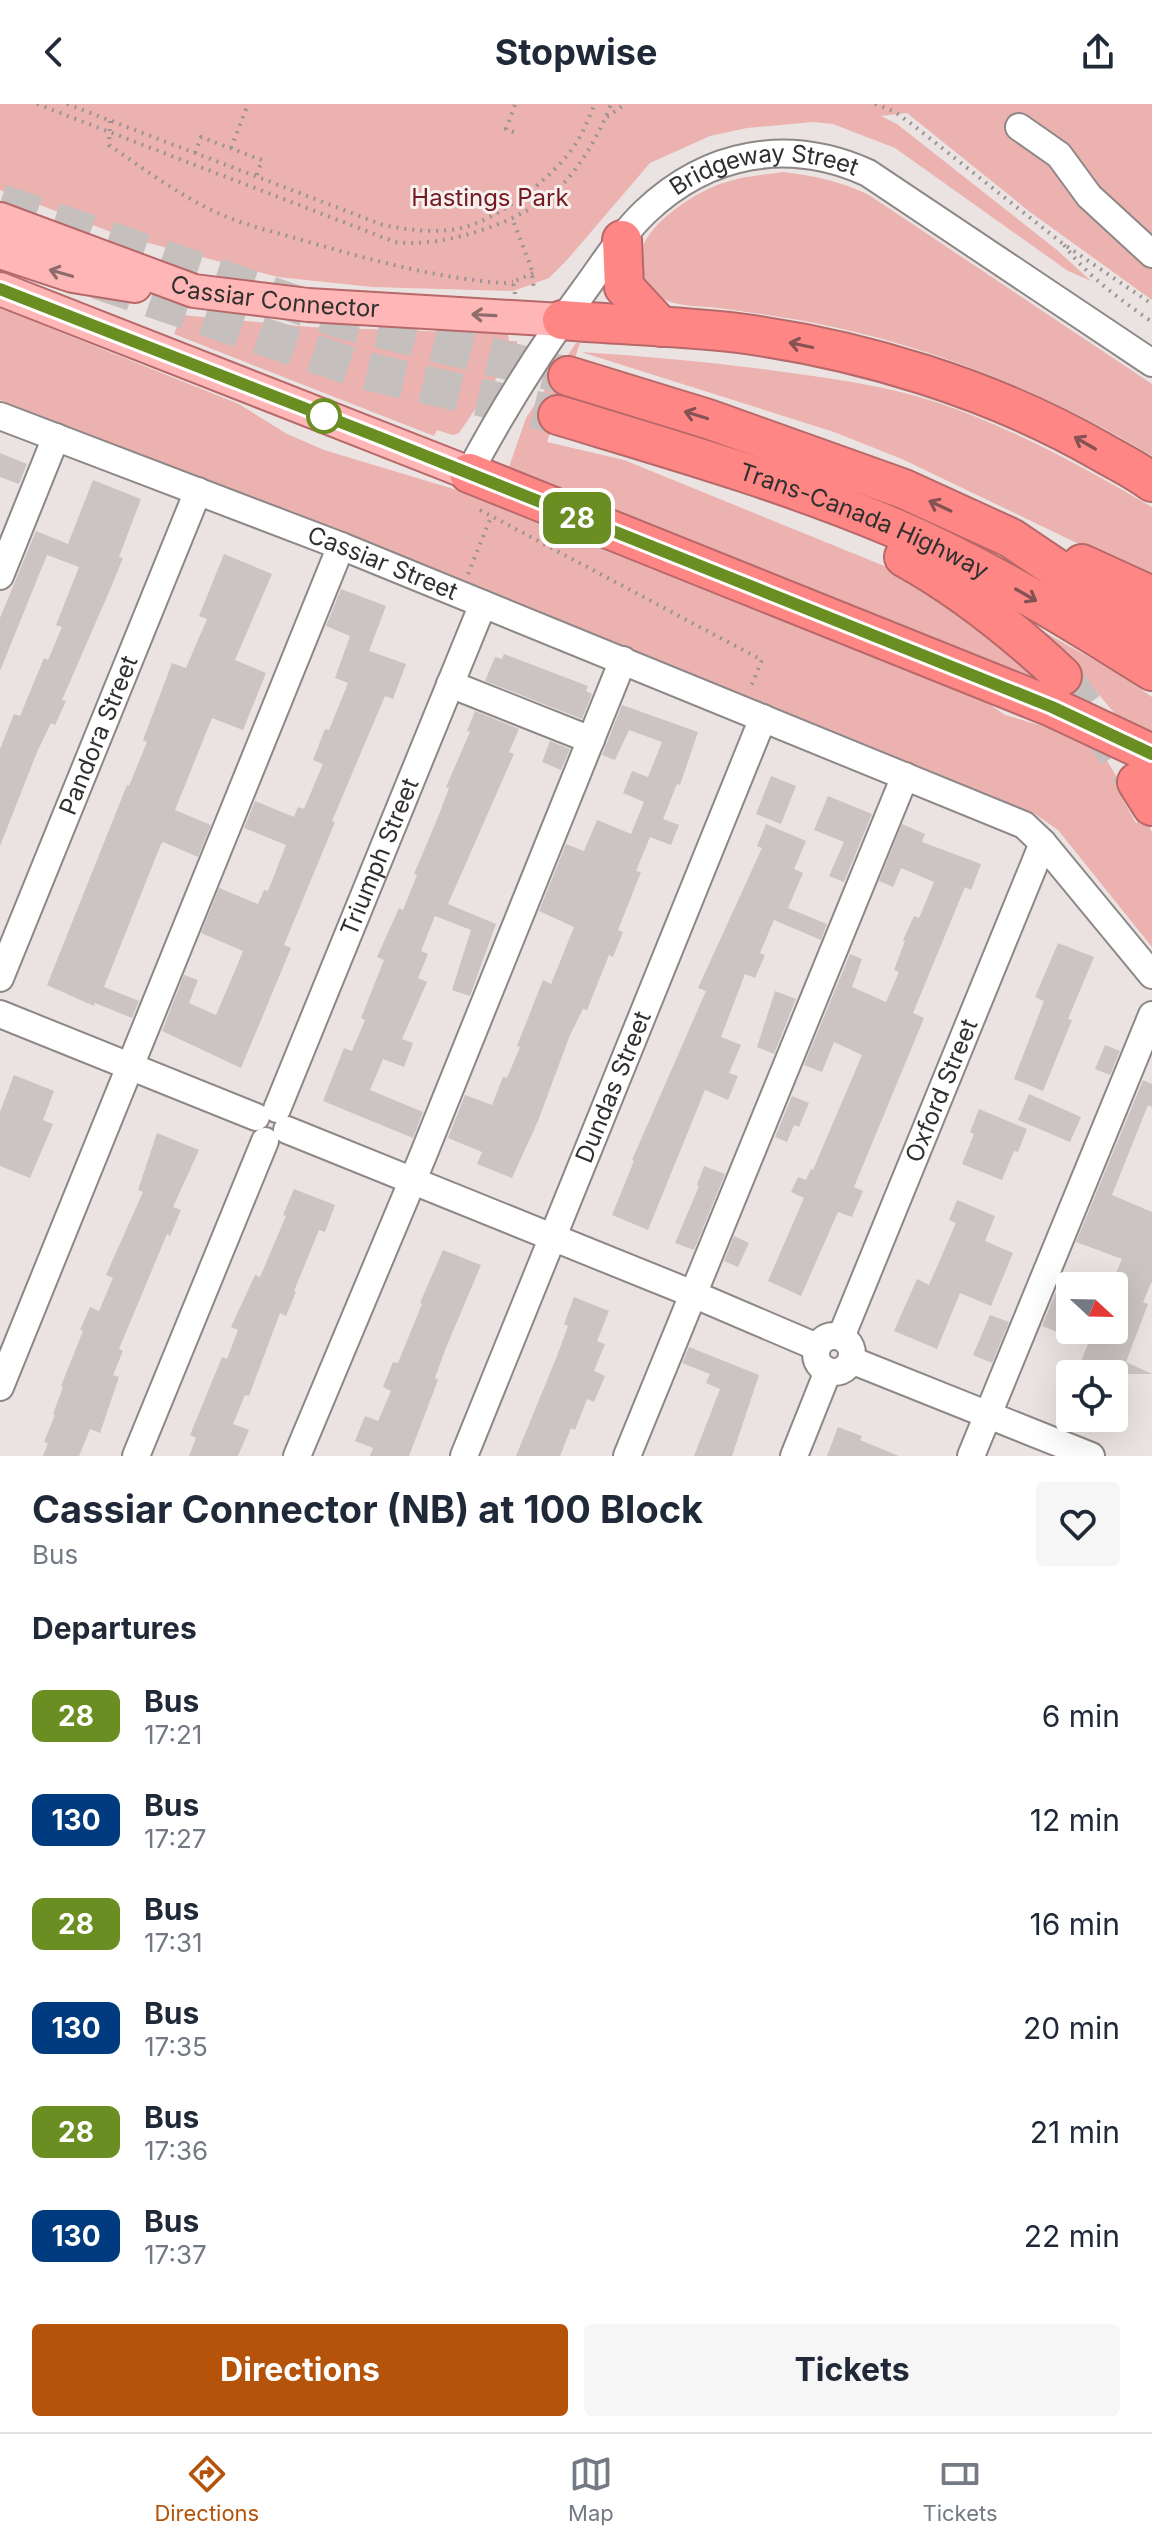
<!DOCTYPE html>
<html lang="en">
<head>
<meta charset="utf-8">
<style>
  body { margin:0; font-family:Inter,sans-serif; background:#f6f6f7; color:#1f2937; height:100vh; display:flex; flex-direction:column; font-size:30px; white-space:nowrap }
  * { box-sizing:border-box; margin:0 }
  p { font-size:26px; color:#747a83 }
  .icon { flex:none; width:44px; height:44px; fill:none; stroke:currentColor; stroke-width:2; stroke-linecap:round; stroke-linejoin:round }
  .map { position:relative; height:1352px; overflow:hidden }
  .panel { display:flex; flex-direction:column; background:#fff; flex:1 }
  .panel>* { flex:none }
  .badge { padding:0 16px; border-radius:12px; font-size:28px; line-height:52px }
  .needle { width:52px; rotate:112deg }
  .fabs { position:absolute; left:1056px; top:1168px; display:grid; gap:16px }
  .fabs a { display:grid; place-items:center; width:72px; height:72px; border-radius:8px; background:#fff; box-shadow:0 8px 32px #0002; font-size:40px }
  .map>.badge { position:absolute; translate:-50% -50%; box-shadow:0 0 0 4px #fff }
  h2 { padding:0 32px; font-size:30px; line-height:72px }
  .round { display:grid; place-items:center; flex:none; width:84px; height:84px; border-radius:8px; background:#f6f6f7 }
  .headline { display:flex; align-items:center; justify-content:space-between; height:136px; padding:0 32px }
  h1 { font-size:38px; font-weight:700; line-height:60px }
  .primary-button { display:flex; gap:16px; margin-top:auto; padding:16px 32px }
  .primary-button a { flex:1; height:92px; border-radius:8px; background:#b45309; color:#fff; font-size:32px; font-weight:700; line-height:92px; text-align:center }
  .primary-button a+a { background:#f6f6f7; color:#1f2937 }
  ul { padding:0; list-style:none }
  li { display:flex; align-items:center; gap:24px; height:104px; padding:0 32px }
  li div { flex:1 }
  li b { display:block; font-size:30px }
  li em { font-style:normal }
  li .badge { min-width:88px; font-weight:700; text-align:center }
  header { display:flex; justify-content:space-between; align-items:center; height:104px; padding:0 32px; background:#fff; font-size:36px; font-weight:700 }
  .menu { display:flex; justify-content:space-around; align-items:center; height:112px; border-top:2px solid #e0e1e3; background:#fff; font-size:22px; color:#747a83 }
  .menu a { display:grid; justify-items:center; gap:4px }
  .menu .on { color:#b45309 }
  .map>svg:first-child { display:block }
  .green { fill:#ebb2af }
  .building { fill:#cbc4c3 }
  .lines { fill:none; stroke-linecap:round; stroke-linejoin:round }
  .highway-tunnel { stroke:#c5bfbe; stroke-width:38; stroke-dasharray:38 19; stroke-linecap:butt }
  .minor-casing { stroke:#8e8787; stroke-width:30 }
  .major-casing { stroke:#b76868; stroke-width:36 }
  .highway-casing { stroke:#b76868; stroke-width:42 }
  .path { stroke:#999493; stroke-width:4; stroke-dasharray:2 6; stroke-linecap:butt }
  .minor { stroke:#fff; stroke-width:26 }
  .major { stroke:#feb7b6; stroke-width:32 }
  .highway { stroke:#fe8786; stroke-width:38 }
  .oneway { stroke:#8e6c6c }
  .oneway2 { stroke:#845252 }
  .line-casing { stroke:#fff; stroke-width:18 }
  .line { stroke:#6b8e23; stroke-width:12 }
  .stop-dot { fill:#fff; stroke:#6b8e23; stroke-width:4 }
  .labels { text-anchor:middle; stroke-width:6; stroke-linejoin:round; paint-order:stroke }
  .street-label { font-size:24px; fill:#322f2f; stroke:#f8f0ef }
  .park-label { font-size:24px; fill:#741920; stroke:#f8f0ef }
</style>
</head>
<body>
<header><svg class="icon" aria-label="back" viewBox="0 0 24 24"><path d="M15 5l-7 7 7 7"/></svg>Stopwise<svg class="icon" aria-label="share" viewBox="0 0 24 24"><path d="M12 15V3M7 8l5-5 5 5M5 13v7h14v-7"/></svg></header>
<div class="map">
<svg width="1152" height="1352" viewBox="0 0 1152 1352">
  <rect width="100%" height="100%" fill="#eae3e2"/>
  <!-- green -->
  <g class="green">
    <path d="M0,0h1152v196l-122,-88 -123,-99 -26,3 16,8 160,126 34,31 -23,-10 -173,-123 -62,-24 -20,-2 -66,6 -37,8 -60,27 -83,97 -18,18 -36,13 -141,-4 -94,-10 -156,-41 -122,-46z"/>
    <path d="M783,68c31,4 58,9 86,23l283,189v72c-97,-58 -202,-103 -314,-128 -39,-9 -79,-14 -119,-20 -19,-2 -43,-1 -60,-11 -14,-7 -18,-20 -19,-35 -2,-34 55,-70 83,-79 20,-7 40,-8 60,-11z"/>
    <path d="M0,204l239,96 48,30 37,16 133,40 46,17 466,183 36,25 58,17 54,22 -10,7 16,26 -5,4 18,32 9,-4 7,13v115l-94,-117 -23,-16 -283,-116 -752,-298z"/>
    <path d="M182,211l128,12 198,7 1,7h8v7l-58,85 -6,2 -16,-5 -3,6 -260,-102z"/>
    <path d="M576,239h4l-33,99 77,18 280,114 50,30 96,85 -525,-210 -16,-12 17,-49z"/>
    <path d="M581,248c76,5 151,12 225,23 41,6 81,12 120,24 80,25 154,66 226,108v72l-250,-120 -68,-27z"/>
    <path d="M1035,523l79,44 38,26v37l-36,-19 -41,-49z"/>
  </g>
  <!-- building -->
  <g class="building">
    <path d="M0,349l27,11 -8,20 -19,-7z"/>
    <path d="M93,376l48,19 -22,58 4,1 -11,27 -50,115 4,1 -11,24 -4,-2 -14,29 -37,94v-97l14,-35 6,2 24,-58 4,2 14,-33 -6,-2 23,-58 -32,-12 -47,116v-53l36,-87 32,13z"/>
    <path d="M224,450l48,20 -37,86 31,13 -23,57 -31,-12 -37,92 36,15 -13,32 -35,-15 -2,2 -57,143 35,14 -7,17 -37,-15 -1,3 -47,-21 80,-200 2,1 18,-44 -4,-2 29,-77 14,5 21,-49 -8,-3z"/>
    <path d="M341,485l45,17 -17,45 37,13 -13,35 -8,-3 -53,125 3,1 -51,123 7,3 -50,120 -79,-37 22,-56 14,5 -9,23 27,12 18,-42 9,-22 -42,-18 18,-45 39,16 6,-14 4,1 18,-46 -42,-17 11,-27 39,16 4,-10 6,2 19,-45 -10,-4 12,-31 4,1 19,-47 -13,-5 15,-42 -24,-10z"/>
    <path d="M504,550l84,32 -2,5 6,3 -10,25 -97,-38 10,-24 7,2z"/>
    <path d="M622,601l76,27 -18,53 -3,-1 -14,35 16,6 -8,20 -21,-8 -14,34 5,1 -23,58 5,2 -10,25 -4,-2 -22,55 -4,-1 -13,26 -32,86 -26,57 -35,-14 5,-12 -34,-14 17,-43 27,10 11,-28 4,1 13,-31 -3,-1 26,-66 8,4 23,-57 -35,-16 27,-67 18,7 13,-31 34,14 13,-32 -21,-9 9,-22 16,6 14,-35 -33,-12 -14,30 -13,-5z"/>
    <path d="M475,607l44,18 -10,23 5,2 -66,150 48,20 -26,72 -18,-6 19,-60 -36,-14 -14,35 7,3 -10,24 9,4 -25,57 11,4 -9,24 -21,-8 -13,31 53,22 -10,26 -90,-37 21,-53 8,3 13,-31 -4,-2 23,-58 -7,-3 22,-49 4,2 14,-35 -3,-1 24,-57 11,-29 -3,-1 24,-55 -3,-1z"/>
    <path d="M550,637l20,8 -9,21 -19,-8z"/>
    <path d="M771,672l25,10 -15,38 -25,-10z"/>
    <path d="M828,692l44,18 -28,68 -15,-6 15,-34 -30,-12z"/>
    <path d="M766,720l40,17 -12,28 9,4 -15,35 39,16 -6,16 -47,-20 -14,33 5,2 -10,23 -10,-4 -24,63 20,8 -12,28 9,3 -10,24 -23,-10 -57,140 -36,-15 22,-54 -2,-1 74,-169 -8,-3 64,-140 -5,-2z"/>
    <path d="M902,720l23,10 -3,8 59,22 -10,26 -6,-3 -52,126 11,5 -70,169 9,4 -11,26 -14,-5 -37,84 -33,-15 36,-83 -13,-6 7,-15 8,3 5,-11 2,1 49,-115 -28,-13 -12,30 -18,-7 46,-111 12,5 -10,28 34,15 13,-30 -5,-2 11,-29 -2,-1 11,-24 5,2 15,-36 -33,-14 -8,19 -14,-6z"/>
    <path d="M1058,839l36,14 -26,62 4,1 -29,71 -29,-12 30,-78 -9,-4z"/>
    <path d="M775,887l21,8 -22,55 -17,-7z"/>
    <path d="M1105,941l15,6 -10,24 -15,-6z"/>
    <path d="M14,971l40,16 -11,29 10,4 -23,54 -30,-12v-54z"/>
    <path d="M1143,976l9,4v23l-4,-2 -36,90 40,17v69l-9,21 5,2 -22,58 26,12h-76l12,-30 -46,-18 20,-49 8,3v22l-5,13 4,1 -6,14h51v-52l8,-19 -46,-17z"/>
    <path d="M1029,990l52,23 -11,25 -52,-22z"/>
    <path d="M792,992l17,7 -10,24 -5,-2 -7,17 -12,-5z"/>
    <path d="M979,1005l48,20 -9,23 -4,-1 -12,29 -40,-16 12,-30 -4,-2z"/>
    <path d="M157,1029l42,17 -26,57 8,3 -11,26 -3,-2 -48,115 4,2 -10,24 6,2 -19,56 -10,-4 -11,27h-36l5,-13 -4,-1 11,-27 -2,-1 10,-27 -2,-1 22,-55 -3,-1 10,-23 9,4 14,-33 -7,-3 37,-83 -5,-2z"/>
    <path d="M704,1062l21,8 -31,76 -19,-7 24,-57 -2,-1z"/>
    <path d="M294,1085l41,16 -10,27 -6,-2 -25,61 2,1 -10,24 -6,-3 -31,83 -4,-1 -12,29 16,6 -11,26h-49l7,-18 -6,-3 32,-78 5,2 11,-29 -7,-3 24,-52 5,2 26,-61 -3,-1z"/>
    <path d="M957,1096l38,16 -10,25 28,12 -22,53 -31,-13 -23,56 -43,-18 23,-52 12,6 27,-62 -7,-3z"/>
    <path d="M734,1132l15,7 -11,24 -14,-6z"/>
    <path d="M443,1146l38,15 -36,85 -10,28 3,2 -29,76h-39l3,-8 -18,-7 10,-25 13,5 13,-30 -8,-4 10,-25 5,1 24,-59 -2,-1z"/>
    <path d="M574,1193l35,14 -12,30 8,3 -11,27 11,5 -11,26 -7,-3 -12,31 -4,-2 -11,28h-44l41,-100 11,-30 -4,-2z"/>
    <path d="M990,1211l19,7 -17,41 -19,-8z"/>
    <path d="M689,1243l70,28 -27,81h-38l26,-67 -14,-6 4,-9 -28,-11z"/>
    <path d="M838,1323l24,9 -2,4 39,16h-72z"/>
  </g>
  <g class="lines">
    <!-- highway-tunnel -->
    <g class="highway-tunnel">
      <path d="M0,99l336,115 232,58"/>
      <path d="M97,176l265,90 196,45"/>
      <path d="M1062,572l75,106"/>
    </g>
    <!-- minor casing -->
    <g class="minor-casing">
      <g id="minor">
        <path d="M1019,23l40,28 30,41 63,58"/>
        <path id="s1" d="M0,312l341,130 683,279 19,18 109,132"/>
        <path id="s2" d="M469,369c34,-64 73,-126 116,-184 19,-26 37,-55 60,-77 63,-60 143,-75 223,-39l284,190"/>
        <path d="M0,472l56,-139"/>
        <path d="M450,580l141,56"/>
        <path id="s3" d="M0,874l198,-487"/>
        <path d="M0,910l256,103"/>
        <path id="s4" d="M277,1005l206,-505"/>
        <path d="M287,1026l406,164 124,53"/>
        <circle cx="834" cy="1250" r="18"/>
        <path id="s5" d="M841,1233l202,-494"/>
        <path d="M851,1256l240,96"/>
        <path d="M0,1283l341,-841"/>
        <path d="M136,1352l129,-315"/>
        <path d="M297,1352l125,-298 201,-498"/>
        <path id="s6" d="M464,1352l299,-738"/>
        <path d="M627,1352l278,-680"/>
        <path d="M794,1352l34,-85"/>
        <path d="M971,1352l181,-441"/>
      </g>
    </g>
    <!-- major casing -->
    <g class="major-casing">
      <g id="major">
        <path id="s7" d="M0,115l194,72 114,14 254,15"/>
        <path d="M0,148l73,24 62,10"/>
        <path d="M0,185l469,184"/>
      </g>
    </g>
    <!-- highway casing -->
    <g class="highway-casing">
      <g id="highway">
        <path d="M622,136l2,47 37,40"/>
        <path d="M562,216c58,5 117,6 176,13 123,16 254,56 362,118 17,10 36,19 52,31"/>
        <path d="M568,272l140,43 196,70 107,49 141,95"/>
        <path id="s8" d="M558,311c112,34 225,66 334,112 91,39 176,91 260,144"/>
        <path d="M469,369l583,234 100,47"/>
        <path d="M904,453c58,32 109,73 158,119"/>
        <path d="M1082,460l70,32"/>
        <path d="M1137,678l15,24"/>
      </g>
    </g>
    <!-- path -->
    <g class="path">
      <path d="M37,0l358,138c49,7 135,-22 169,-59 21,-23 36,-51 47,-79"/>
      <path d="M67,0l316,121c25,5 49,8 74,4 39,-7 98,-52 119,-86 8,-12 13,-26 19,-39"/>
      <path d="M875,0l20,8 18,13 149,118 90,61"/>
      <path d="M515,1l-9,24 10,4"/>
      <path d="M607,13l18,-13"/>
      <path d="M110,17l-1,24c35,24 71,51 109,68 30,14 62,20 94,30 63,18 125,35 191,40l10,-1"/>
      <path d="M231,44l17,-44"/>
      <path d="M195,49l6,-16 61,23 -6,17"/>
      <path d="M514,119l17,44 3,22"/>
      <path d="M1064,141c24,32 56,54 88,77"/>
      <path d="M515,190l-2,-12 20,-9"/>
      <path d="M480,406l282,150 -12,29"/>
      <path d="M468,470l23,-57"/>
    </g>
    <!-- minor -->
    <use href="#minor" class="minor"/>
    <!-- major -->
    <use href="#major" class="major"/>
    <!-- highway -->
    <use href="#highway" class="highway"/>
  </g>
  <!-- one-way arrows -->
  <defs><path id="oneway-shaft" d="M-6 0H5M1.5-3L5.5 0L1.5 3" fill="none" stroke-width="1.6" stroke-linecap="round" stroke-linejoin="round" transform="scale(2)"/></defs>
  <g class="oneway">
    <use href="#oneway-shaft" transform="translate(61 169) rotate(-164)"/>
    <use href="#oneway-shaft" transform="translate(484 211) rotate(-177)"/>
  </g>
  <g class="oneway2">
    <use href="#oneway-shaft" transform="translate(801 241) rotate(-168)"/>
    <use href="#oneway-shaft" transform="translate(696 311) rotate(-163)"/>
    <use href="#oneway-shaft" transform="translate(1085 339) rotate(-150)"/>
    <use href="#oneway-shaft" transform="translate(940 402) rotate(-155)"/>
    <use href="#oneway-shaft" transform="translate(1026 491) rotate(30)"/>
  </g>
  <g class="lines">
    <!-- line casing -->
    <g class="line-casing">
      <path id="line" d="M0,185l381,149 671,269 100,47"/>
    </g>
    <!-- line -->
    <use href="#line" class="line"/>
  </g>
  <!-- markers -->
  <circle class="stop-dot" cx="324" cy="312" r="16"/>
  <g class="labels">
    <!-- street labels -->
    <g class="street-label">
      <text dy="8" stroke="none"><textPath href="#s2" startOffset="448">Bridgeway Street</textPath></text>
      <text dy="8" stroke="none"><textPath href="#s7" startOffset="288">Cassiar Connector</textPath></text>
      <text dy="8" stroke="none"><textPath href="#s8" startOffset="324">Trans-Canada Highway</textPath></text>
      <text dy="8" stroke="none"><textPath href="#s1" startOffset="410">Cassiar Street</textPath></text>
      <text dy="8" stroke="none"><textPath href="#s3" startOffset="262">Pandora Street</textPath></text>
      <text dy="8" stroke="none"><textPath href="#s4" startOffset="272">Triumph Street</textPath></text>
      <text dy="8" stroke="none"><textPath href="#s6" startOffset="398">Dundas Street</textPath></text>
      <text dy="8" stroke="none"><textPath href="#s5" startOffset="266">Oxford Street</textPath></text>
    </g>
    <!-- park labels -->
    <g class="park-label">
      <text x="490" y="102">Hastings Park</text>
    </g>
  </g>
</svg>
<div class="fabs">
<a><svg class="needle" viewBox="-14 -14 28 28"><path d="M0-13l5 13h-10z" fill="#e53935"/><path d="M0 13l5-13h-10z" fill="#747a83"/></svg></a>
<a><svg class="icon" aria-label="locate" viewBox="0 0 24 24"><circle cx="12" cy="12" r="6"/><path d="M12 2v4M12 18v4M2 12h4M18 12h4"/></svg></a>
</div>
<b class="badge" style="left:577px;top:414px;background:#6b8e23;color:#fff">28</b>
</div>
<section class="panel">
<div class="headline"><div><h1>Cassiar Connector (NB) at 100 Block</h1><p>Bus</p></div><a class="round"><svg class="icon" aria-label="heart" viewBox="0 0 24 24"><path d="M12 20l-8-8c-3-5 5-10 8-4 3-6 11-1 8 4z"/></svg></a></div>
<h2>Departures</h2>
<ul>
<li><span class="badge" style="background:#6b8e23;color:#fff">28</span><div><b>Bus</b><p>17:21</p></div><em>6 min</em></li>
<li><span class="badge" style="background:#003b80;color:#fff">130</span><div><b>Bus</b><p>17:27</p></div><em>12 min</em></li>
<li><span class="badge" style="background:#6b8e23;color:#fff">28</span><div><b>Bus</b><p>17:31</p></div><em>16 min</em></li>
<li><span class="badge" style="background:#003b80;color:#fff">130</span><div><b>Bus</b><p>17:35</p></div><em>20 min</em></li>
<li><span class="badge" style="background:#6b8e23;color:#fff">28</span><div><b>Bus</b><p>17:36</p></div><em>21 min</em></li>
<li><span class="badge" style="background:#003b80;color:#fff">130</span><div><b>Bus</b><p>17:37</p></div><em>22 min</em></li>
</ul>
<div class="primary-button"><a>Directions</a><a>Tickets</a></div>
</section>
<nav class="menu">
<a class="on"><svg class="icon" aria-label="directions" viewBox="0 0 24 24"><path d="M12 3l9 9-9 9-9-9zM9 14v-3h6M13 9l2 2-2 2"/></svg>Directions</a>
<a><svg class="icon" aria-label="map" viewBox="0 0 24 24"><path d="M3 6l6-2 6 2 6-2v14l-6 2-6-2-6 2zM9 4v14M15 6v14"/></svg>Map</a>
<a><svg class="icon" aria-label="tickets" viewBox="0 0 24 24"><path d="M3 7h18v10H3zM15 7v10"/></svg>Tickets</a>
</nav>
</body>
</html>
